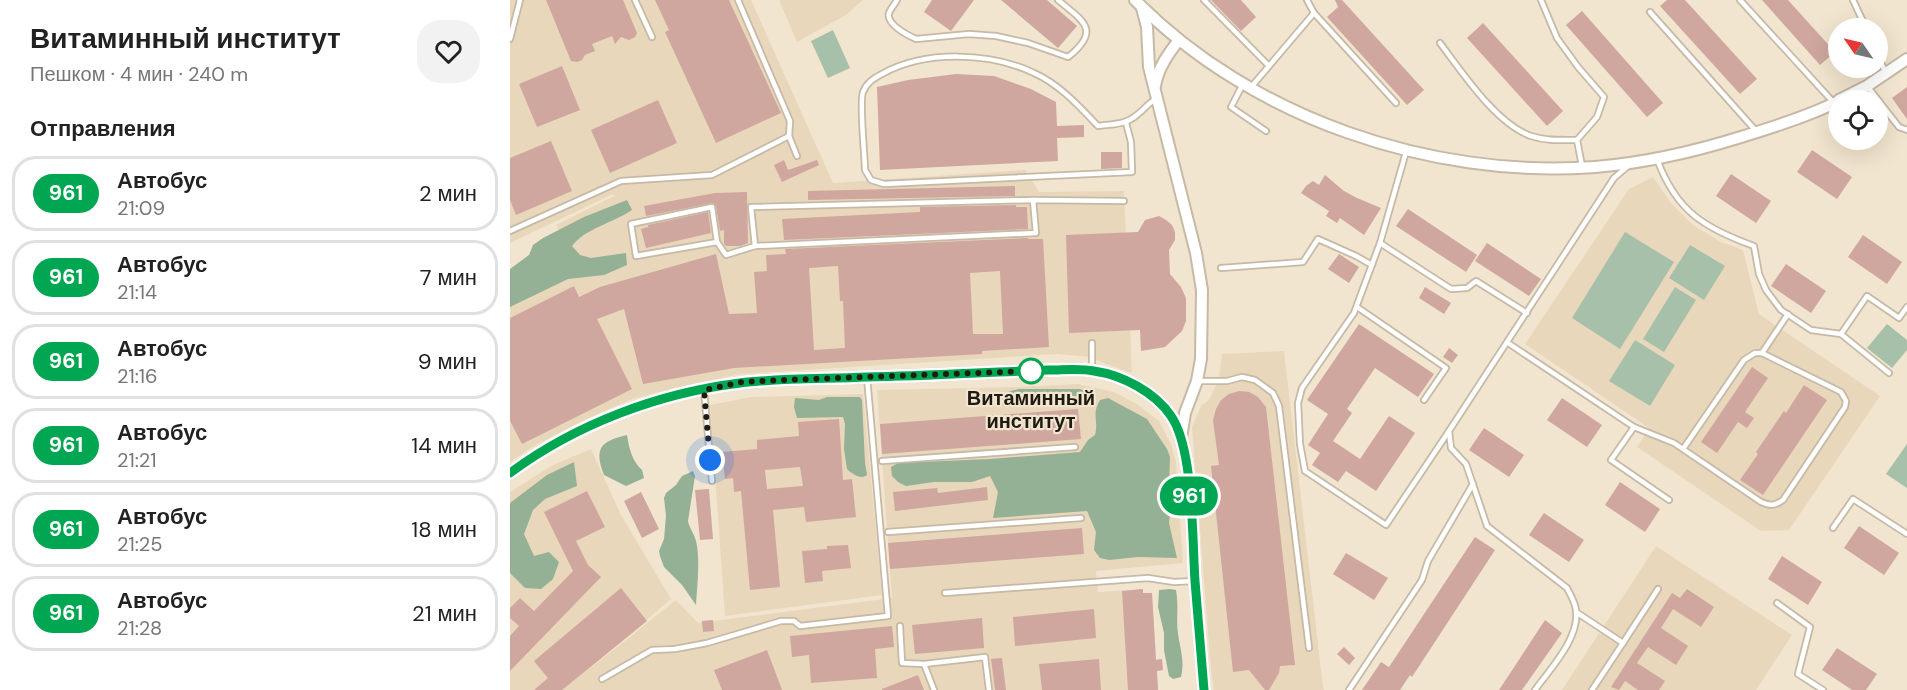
<!DOCTYPE html>
<html lang="ru">
<head>
<meta charset="utf-8">
<style>
  body { margin:0; font-family:"DM Sans",sans-serif; background:#f2f2f2; color:#222; height:100vh; display:flex; flex-direction:column; font-size:22px; white-space:nowrap }
  * { box-sizing:border-box; margin:0 }
  p { font-size:20px; color:#767676 }
  .icon { flex:none; width:33px; height:33px; fill:none; stroke:currentColor; stroke-width:2; stroke-linecap:round; stroke-linejoin:round }
  .map { position:relative; flex:1; overflow:hidden }
  .side { display:flex; flex-direction:column; background:#fff; width:510px }
  .side>* { flex:none }
  .badge { padding:0 12px; border-radius:20px; font-size:21px; line-height:39px }
  .needle { width:39px; rotate:304deg }
  .fabs { position:absolute; left:1318px; top:18px; display:grid; gap:12px }
  .fabs a { display:grid; place-items:center; width:60px; height:60px; border-radius:50%; background:#fff; box-shadow:0 6px 24px #0002; font-size:30px }
  .you { position:absolute; width:30px; height:30px; margin:-15px; border:4px solid #fff; border-radius:50%; background:#1a73e8; box-shadow:0 0 0 9px #1a73e833 }
  .map>.badge { position:absolute; translate:-50% -50%; box-shadow:0 0 0 3px #fff }
  h2 { padding:0 30px; font-size:22px; line-height:54px }
  .round { display:grid; place-items:center; flex:none; width:63px; height:63px; border-radius:24px; background:#f2f2f2 }
  .summary { display:flex; align-items:center; justify-content:space-between; height:102px; padding:0 30px }
  h1 { font-size:28px; font-weight:700; line-height:45px }
  ul { padding:0; list-style:none }
  li { display:flex; align-items:center; gap:18px; height:75px; margin:0 12px 9px; padding:0 18px; border:3px solid #e0e0e0; border-radius:24px }
  li div { flex:1 }
  li b { display:block; font-size:22px }
  li em { font-style:normal }
  li .badge { min-width:66px; font-weight:700; text-align:center }
  main { display:flex; flex:1; min-height:0 }
  .map>svg:first-child { display:block }
  .built { fill:#e9d7bb }
  .green { fill:#a7c0a9 }
  .forest { fill:#94b095 }
  .building { fill:#cfa79e; fill-rule:evenodd }
  .lines { fill:none; stroke-linecap:round; stroke-linejoin:round }
  .service-casing { stroke:#c6b9a5; stroke-width:8 }
  .tertiary-casing { stroke:#c6b9a5; stroke-width:14 }
  .service { stroke:#fff; stroke-width:4.5 }
  .tertiary { stroke:#fff; stroke-width:10 }
  .line-casing { stroke:#fff; stroke-width:14 }
  .line { stroke:#00a651; stroke-width:9 }
  .walk { stroke:#1f1b13; stroke-width:6; stroke-dasharray:0 10.8 }
  .stop-dot { fill:#fff; stroke:#00a651; stroke-width:3 }
  .labels { text-anchor:middle; stroke-width:4.5; stroke-linejoin:round; paint-order:stroke }
  .stop-label { font-size:20px; font-weight:bold; fill:#1f1b13; stroke:#f2e5cf }
</style>
</head>
<body>
<main>
<section class="side">
<div class="summary"><div><h1>Витаминный институт</h1><p>Пешком · 4 мин · 240 m</p></div><a class="round"><svg class="icon" aria-label="heart" viewBox="0 0 24 24"><path d="M12 20l-8-8c-3-5 5-10 8-4 3-6 11-1 8 4z"/></svg></a></div>
<h2>Отправления</h2>
<ul>
<li><span class="badge" style="background:#00a651;color:#fff">961</span><div><b>Автобус</b><p>21:09</p></div><em>2 мин</em></li>
<li><span class="badge" style="background:#00a651;color:#fff">961</span><div><b>Автобус</b><p>21:14</p></div><em>7 мин</em></li>
<li><span class="badge" style="background:#00a651;color:#fff">961</span><div><b>Автобус</b><p>21:16</p></div><em>9 мин</em></li>
<li><span class="badge" style="background:#00a651;color:#fff">961</span><div><b>Автобус</b><p>21:21</p></div><em>14 мин</em></li>
<li><span class="badge" style="background:#00a651;color:#fff">961</span><div><b>Автобус</b><p>21:25</p></div><em>18 мин</em></li>
<li><span class="badge" style="background:#00a651;color:#fff">961</span><div><b>Автобус</b><p>21:28</p></div><em>21 мин</em></li>
</ul>
</section>
<div class="map">
<svg width="1397" height="690" viewBox="0 0 1397 690">
  <rect width="100%" height="100%" fill="#f2e5cf"/>
  <!-- built -->
  <g class="built">
    <path d="M0,0h241l82,183 192,-13 14,22 85,-1 8,182 -31,-11 -9,-5 -35,-3 -316,20 -54,11 -55,14 -50,22 -48,25 -24,16v-158l70,-33 -24,-46 60,-30h-5l-101,48z"/>
    <path d="M269,0h84l-17,15 -49,27z"/>
    <path d="M1143,177l18,26 22,22 28,17 22,8 16,64 121,82 -91,134 -28,1 -124,-84 12,-19 -124,-84 104,-155z"/>
    <path d="M774,351l39,336 1,3h-110l-3,-19 -19,-244 9,-21 8,-6 10,-21 3,-25z"/>
    <path d="M568,384l36,8 23,12 22,17 12,23 5,18 7,101 -87,8 2,21 45,-3v4h9l4,66h6l1,11 -6,1 1,19h-648v-198l43,-27 38,-16 30,66 50,84 -88,75 93,-74 22,23 194,-25 -15,-208 142,-3z"/>
    <path d="M353,394l19,201 -157,21 -15,-211 41,-8z"/>
    <path d="M1146,546l136,89 -36,55h-194z"/>
  </g>
  <!-- green -->
  <g class="green">
    <path d="M323,30l17,38 -22,10 -17,-37z"/>
    <path d="M1115,232l49,30 -54,87 -48,-31z"/>
    <path d="M1180,245l35,21 -21,34 -35,-22z"/>
    <path d="M1165,287l21,13 -32,52 -21,-13z"/>
    <path d="M1377,324l20,16v10l-15,18 -25,-20z"/>
    <path d="M1125,340l40,25 -25,41 -41,-25z"/>
    <path d="M1397,444v44l-21,-14z"/>
  </g>
  <!-- forest -->
  <g class="forest">
    <path d="M117,200l5,10c-19,13 -46,18 -60,36l8,9 11,3 35,-5 1,12 -23,10 -36,4 -58,28v-38l19,-14 4,-10 10,-7 41,-21z"/>
    <path d="M509,389h61l9,3 -8,10c-9,-1 -15,1 -24,2 -10,1 -20,-2 -30,-1 -10,1 -17,8 -28,0 2,-11 11,-12 20,-14z"/>
    <path d="M317,397h33l2,3 3,63 2,12c-6,5 -15,-1 -20,-6l-3,-20 1,-25 -2,-7 -46,1 -3,-11 1,-9 24,2z"/>
    <path d="M598,398l39,21 20,30 3,8 -1,29 2,18 -2,19 8,35 -39,-1 -29,3 -9,-2 -6,-8 2,-18 -9,-21 -94,7 5,-26 -8,-16 -18,6h-38l-28,4 -8,-4 -6,-6 -1,-9 7,-4 92,-4 90,-7 8,-12 7,-5c4,-16 -4,-19 5,-35z"/>
    <path d="M117,435c2,13 5,26 15,35l2,8 -18,8 -22,-11c-10,-26 -4,-34 23,-40z"/>
    <path d="M64,462l3,24 -32,13 -12,11 -9,24 10,22 15,-4 10,10 -6,17 -12,10 -16,-1 -15,-15v-70l37,-28z"/>
    <path d="M183,471l2,5 -7,45c1,6 5,11 7,17 6,16 2,49 1,67l-14,-20 -18,-18 -4,-11 -1,-5 5,-12 2,-23 -2,-18 2,-5 10,-8 6,-9z"/>
    <path d="M660,589l6,1c3,17 0,29 2,44 2,14 7,28 3,43l-8,2 -4,-3 -5,-26v-17l-6,-26 1,-17z"/>
  </g>
  <!-- building -->
  <g class="building">
    <path d="M36,0h77l14,33 -2,4 -6,3 -8,-3 -6,7 -3,-8 -20,8 3,7 -10,4 -3,5 -5,2 -6,-1z"/>
    <path d="M145,0h74l52,113 -65,30 -51,-111 4,-2z"/>
    <path d="M422,0h42l-23,31 -27,-19z"/>
    <path d="M491,0h46l30,26 -19,22z"/>
    <path d="M701,0h30l15,17 -15,14z"/>
    <path d="M825,0h7l82,90 -17,15 -80,-88 11,-10z"/>
    <path d="M1157,0h18l72,79 -17,15 -80,-88z"/>
    <path d="M1252,0h26l47,52 -15,13z"/>
    <path d="M1072,11l81,92 -16,14 -81,-92z"/>
    <path d="M973,23l80,88 -16,15 -80,-88z"/>
    <path d="M52,66l18,44 -43,17 -18,-43z"/>
    <path d="M446,74l38,2 37,13 25,13 1,24 27,-1v12l-27,1 1,23 -178,9 -3,-83 31,-7z"/>
    <path d="M1397,87v32l-15,-21z"/>
    <path d="M148,100l19,43 -67,30 -19,-43z"/>
    <path d="M41,141l21,50 -56,24 -6,-15v-42z"/>
    <path d="M1302,150l40,27 -15,22 -40,-27z"/>
    <path d="M591,152h21v16l-21,1z"/>
    <path d="M274,160l4,10 29,-10 2,5 -37,17 -8,-17z"/>
    <path d="M1221,174l40,27 -15,22 -40,-27z"/>
    <path d="M815,175l19,16 13,7 24,10 -17,27 -24,-17 -3,5 -11,-7 3,-5 -28,-18 5,-7 7,-5 6,4z"/>
    <path d="M505,186v10l-207,4v-9z"/>
    <path d="M237,192l1,51 -8,3h-14l-2,-2v-14l-4,1 -4,-25 -3,-3 -67,13 -2,-10 71,-13z"/>
    <path d="M506,205v2h11l1,22 -244,11 -2,-21 138,-7v-5z"/>
    <path d="M898,209l69,46 -11,17 -70,-46z"/>
    <path d="M198,212l3,21 -65,15 -5,-19 7,-2v-2z"/>
    <path d="M649,216l7,4 6,5 3,7v8l-6,10 1,24 11,13 5,11v23l-4,10 -17,16 -24,4 -1,-21 -71,3 -3,-98 72,-3 7,-12z"/>
    <path d="M1353,235l39,27 -15,22 -39,-27z"/>
    <path d="M518,238v1h15l6,108 -67,4v3l-248,14 -91,16 -19,-75 -27,10 35,70 -110,55 -12,-23v-103l64,-32 5,11 21,-10 116,-33 13,60 28,-1 -3,-41 13,-1 -1,-16 20,-1 -1,-5zM328,266l2,35h3l2,47 -31,2 -5,-82zM490,271l3,63h-30l-3,-61z"/>
    <path d="M977,243l54,36 -12,17 -54,-35z"/>
    <path d="M829,254l20,13 -10,16 -21,-14z"/>
    <path d="M1276,264l40,27 -15,22 -40,-27z"/>
    <path d="M915,287l26,16 -7,11 -25,-16z"/>
    <path d="M849,324l75,50 -16,23 -43,-29 -28,41 5,4 -19,28 27,18 29,-43 26,17 -39,58 -30,-20 -8,11 -26,-17 8,-12 -12,-8 20,-31 -21,-14z"/>
    <path d="M939,348l9,7 -6,8 -9,-6z"/>
    <path d="M1242,367l16,11 -23,34 9,6 -7,10 -9,-6 -21,31 -16,-11z"/>
    <path d="M1294,385l23,15 -64,95 -23,-15 18,-26 -2,-2 28,-41 2,2z"/>
    <path d="M729,391l10,1 9,5 8,10 29,258 -15,1 -1,7 -10,17h-4l-16,-20 -16,2 -22,-206 8,-1 -6,-45 3,-11 5,-9 8,-6z"/>
    <path d="M1052,398l40,27 -15,22 -40,-27z"/>
    <path d="M568,409l3,30 -199,15 -2,-30z"/>
    <path d="M329,419l4,61 9,-1 4,38 -50,5 -2,-15 -31,3 7,77 -30,3 -9,-99 -7,1 -1,-14 -8,1 -3,-27 35,-3v-9l42,-4 -1,-14zM290,467l3,19 -36,3 -2,-19z"/>
    <path d="M974,428l40,27 -15,22 -40,-27z"/>
    <path d="M1110,482l40,27 -15,23 -40,-27z"/>
    <path d="M477,487l1,13 -93,11 -2,-19 44,-4 1,5z"/>
    <path d="M199,489l4,50 -13,1 -5,-50z"/>
    <path d="M77,491l18,36 -29,14 12,24 13,12 -91,94v-35l9,-10 -9,-8v-10l10,-10 14,13 39,-40 -29,-59z"/>
    <path d="M131,492l18,37 -17,9 -18,-37z"/>
    <path d="M1034,513l40,27 -15,22 -40,-27z"/>
    <path d="M1349,526l40,27 -15,22 -40,-27z"/>
    <path d="M572,528l2,26 -194,15 -2,-26z"/>
    <path d="M965,537l20,13 -83,127 -2,-2 -10,15h-38l19,-28 8,5z"/>
    <path d="M338,545l3,23 -29,3 1,10 -18,2 -3,-32 25,-2v-3z"/>
    <path d="M836,553l42,25 -14,22 -41,-26z"/>
    <path d="M1272,556l40,26 -14,23 -40,-26z"/>
    <path d="M111,588l26,33 -85,69h-28l14,-12 -14,-17z"/>
    <path d="M633,589v4h9l4,67 6,-1 1,11 -6,1 1,19h-30l-6,-99z"/>
    <path d="M1177,589l27,18 -13,20 -28,-18 -12,19 27,18 -12,19 -28,-18 -11,16 28,18 -6,9h-21l-13,-9 -6,9 -8,-3 61,-94 8,5z"/>
    <path d="M584,609l2,29 -81,8 -2,-29z"/>
    <path d="M472,618l2,30 -69,6 -3,-29z"/>
    <path d="M203,620l1,11 -11,1 -1,-11z"/>
    <path d="M1035,620l17,13 -40,57h-23z"/>
    <path d="M382,626l2,21 -19,2 2,29 -66,5 -2,-28 -17,2 -2,-21z"/>
    <path d="M834,647l11,11 -6,7 -12,-11z"/>
    <path d="M1327,648l40,26 -11,16h-14l-30,-20z"/>
    <path d="M257,650l15,40h-60l-8,-20z"/>
    <path d="M492,658l4,32h-11l-4,-31z"/>
    <path d="M589,659l2,31h-59l-3,-26z"/>
    <path d="M408,675l6,15h-42v-1z"/>
  </g>
  <g class="lines">
    <!-- service casing -->
    <g class="service-casing">
      <g id="service">
        <path d="M125,0l17,37"/>
        <path d="M228,0l52,121 -1,15 8,20"/>
        <path d="M387,0c-2,4 -6,8 -8,13 -3,11 18,22 27,26l53,-5 27,2 32,7 40,14c34,-27 15,-36 -10,-57"/>
        <path d="M694,0l65,66"/>
        <path d="M1031,0l16,38 21,29 26,30 -7,20 -20,23 5,26"/>
        <path d="M1230,0l94,103"/>
        <path d="M1343,0l13,28"/>
        <path d="M1140,12l106,119"/>
        <path d="M804,13l82,90"/>
        <path d="M0,39l10,-39"/>
        <path d="M930,43c22,29 56,81 91,93 15,5 31,4 46,4"/>
        <path d="M1368,57l8,16"/>
        <path d="M733,84l-12,23 35,24"/>
        <path d="M742,86l62,-73 -7,-13"/>
        <path d="M1357,86l32,41 8,3"/>
        <path d="M616,123l5,19 1,30 -248,12 -13,-4 -6,-10c0,-13 -6,-68 -2,-78 4,-10 10,-13 19,-18 43,-24 108,-22 152,-1 25,11 45,33 64,53 15,-2 28,-1 40,-12 7,-5 10,-11 18,-15"/>
        <path d="M896,152l-26,91 71,46 16,-1 9,-7 51,32"/>
        <path d="M1147,159c19,52 47,69 97,87l5,28 7,16 15,20 30,20 30,4 26,-38 32,22 8,-11"/>
        <path d="M0,231l111,-50 91,-6 77,-39"/>
        <path d="M207,242l-81,14 -5,-32 81,-17 5,35 9,13 29,-9 281,-13 -3,-33"/>
        <path d="M870,243l-26,70 -52,75 -4,15 2,41 5,27 81,54 63,-94"/>
        <path d="M245,246l-4,-39 282,-7 91,1"/>
        <path d="M711,268l82,-6 15,-23 38,17 16,9"/>
        <path d="M847,307l89,61 -22,32"/>
        <path d="M1331,334l48,39"/>
        <path d="M582,343v27"/>
        <path d="M998,343l126,84 -23,33 58,40"/>
        <path d="M1252,353l26,-39"/>
        <path d="M687,381h30l15,-4 13,3 18,13 6,13 30,242"/>
        <path d="M194,390l8,91"/>
        <path d="M1124,427l40,16 87,59c9,4 14,4 22,-2l62,-93 1,-6 -5,-9 -79,-39h-7l-11,7 -61,89"/>
        <path d="M372,461l193,-14"/>
        <path d="M1323,528l20,-29 54,35"/>
        <path d="M378,532l193,-14"/>
        <path d="M435,593l203,-15 26,4 21,-1"/>
        <path d="M1267,603l33,24 -12,47 25,16"/>
        <path d="M1066,612l47,31 -31,47"/>
        <path d="M390,626l2,37 22,1 10,26"/>
        <path d="M1113,643l35,-54"/>
        <path d="M414,664l61,-7 4,33"/>
        <path d="M92,679l50,-29 23,-1 32,-6 74,-22h13l6,5 88,-10 -21,-239"/>
        <path d="M839,690l73,-110 6,-19 45,-77"/>
        <path d="M1025,690c15,-21 45,-52 41,-80 -1,-8 -5,-14 -9,-22l-80,-62 -21,-62 -15,-16 -2,-17 165,-253 14,-12"/>
      </g>
    </g>
    <!-- tertiary casing -->
    <g class="tertiary-casing">
      <g id="tertiary">
        <path d="M625,0c116,118 296,179 460,167 50,-4 98,-15 146,-30 33,-10 68,-21 98,-36"/>
        <path d="M632,8l5,19 2,40 47,186 6,37 -1,69 -4,22 -12,32 -4,25"/>
        <path d="M645,86c3,-18 13,-32 24,-46"/>
        <path d="M1329,100l28,-14 40,-27"/>
        <path d="M0,473c64,-48 151,-81 230,-90 42,-5 85,-4 127,-6 61,-1 121,-5 182,-7 14,0 31,-2 45,1 28,4 61,21 77,45 23,33 21,123 24,165 3,36 6,73 9,109"/>
      </g>
    </g>
    <!-- service -->
    <use href="#service" class="service"/>
    <!-- tertiary -->
    <use href="#tertiary" class="tertiary"/>
  </g>
  <g class="lines">
    <!-- line casing -->
    <g class="line-casing">
      <path id="line" d="M0,473c66,-49 149,-80 230,-90 42,-5 85,-4 127,-6 61,-1 121,-5 182,-7 14,0 31,-2 45,1 28,4 61,21 77,45 23,33 21,123 24,165 3,36 6,73 9,109"/>
    </g>
    <!-- line -->
    <use href="#line" class="line"/>
    <!-- walk -->
    <path class="walk" d="M200,460l-6,-70 38,-8 41,-2 248,-9"/>
  </g>
  <!-- markers -->
  <circle class="stop-dot" cx="521" cy="371" r="12"/>
  <g class="labels">
    <!-- stop labels -->
    <g class="stop-label">
      <text x="521" y="405">Витаминный<tspan x="521" dy="23">институт</tspan></text>
    </g>
  </g>
</svg>
<div class="fabs">
<a><svg class="needle" viewBox="-14 -14 28 28"><path d="M0-13l5 13h-10z" fill="#e53935"/><path d="M0 13l5-13h-10z" fill="#767676"/></svg></a>
<a><svg class="icon" aria-label="locate" viewBox="0 0 24 24"><circle cx="12" cy="12" r="6"/><path d="M12 2v4M12 18v4M2 12h4M18 12h4"/></svg></a>
</div>
<div class="you" style="left:200px;top:460px"></div>
<b class="badge" style="left:679px;top:496px;background:#00a651;color:#fff">961</b>
</div>
</main>
</body>
</html>
